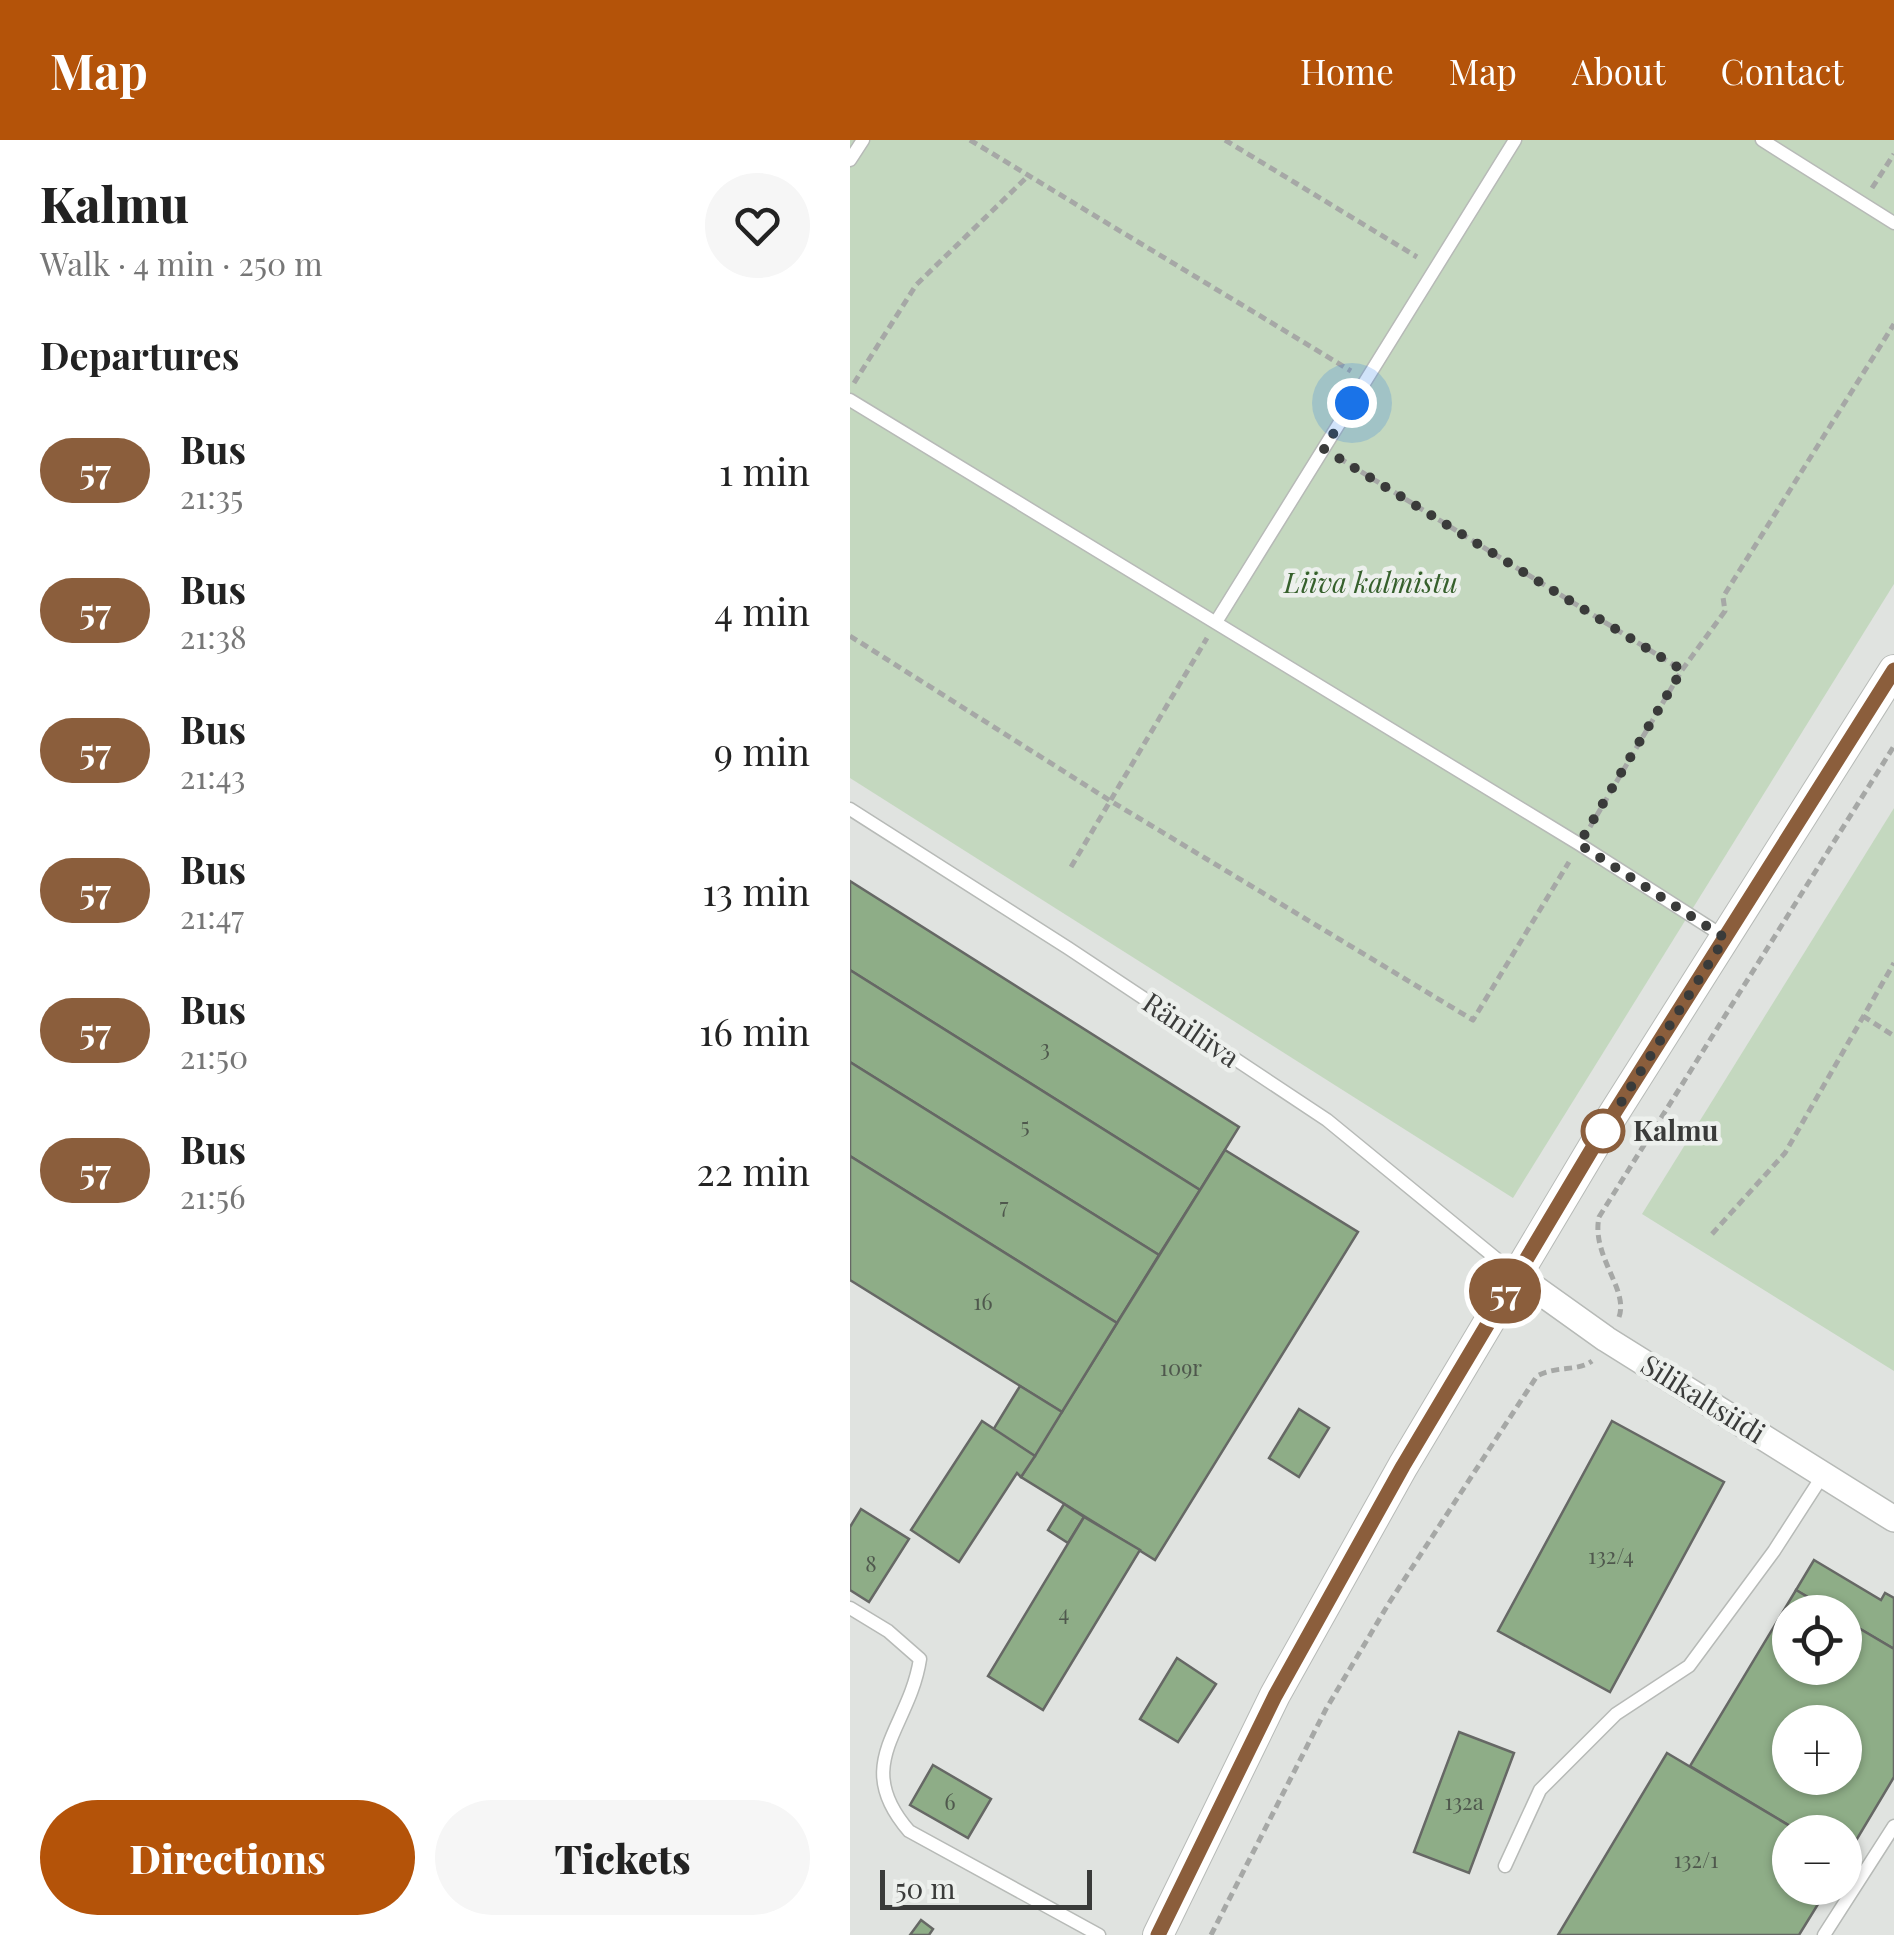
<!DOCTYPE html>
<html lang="en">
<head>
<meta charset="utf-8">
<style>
  body { margin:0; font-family:"Playfair Display",serif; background:#f6f6f6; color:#222; height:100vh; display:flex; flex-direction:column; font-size:38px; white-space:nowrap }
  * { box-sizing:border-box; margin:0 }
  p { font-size:32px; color:#767676 }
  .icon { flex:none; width:55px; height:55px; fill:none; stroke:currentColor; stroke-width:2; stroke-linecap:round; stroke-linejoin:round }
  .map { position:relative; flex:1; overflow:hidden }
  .details { display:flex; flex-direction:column; background:#fff; width:850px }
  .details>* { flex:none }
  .badge { padding:0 20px; border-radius:32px; font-size:35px; line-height:65px }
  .fabs { position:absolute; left:922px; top:1455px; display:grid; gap:20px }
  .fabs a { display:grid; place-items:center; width:90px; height:90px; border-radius:50%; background:#fff; box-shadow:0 2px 8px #0004; font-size:50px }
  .scale { position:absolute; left:30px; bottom:25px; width:212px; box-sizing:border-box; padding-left:10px; border:5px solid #3a3b3a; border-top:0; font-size:28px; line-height:35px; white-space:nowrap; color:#3a3b3a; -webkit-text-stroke:8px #edf0ed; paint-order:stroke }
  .you { position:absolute; width:50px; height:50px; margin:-25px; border:8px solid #fff; border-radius:50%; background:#1a73e8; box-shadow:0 0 0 15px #1a73e833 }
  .map>.badge { position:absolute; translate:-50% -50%; box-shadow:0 0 0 5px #fff }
  h2 { padding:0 40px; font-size:38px; line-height:90px }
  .round { display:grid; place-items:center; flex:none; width:105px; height:105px; border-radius:52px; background:#f6f6f6 }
  .head { display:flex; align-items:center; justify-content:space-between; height:170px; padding:0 40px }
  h1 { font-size:48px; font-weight:800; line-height:75px }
  .cta { display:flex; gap:20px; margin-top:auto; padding:20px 40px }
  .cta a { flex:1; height:115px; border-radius:60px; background:#b45309; color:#fff; font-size:40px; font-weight:800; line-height:115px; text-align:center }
  .cta a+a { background:#f6f6f6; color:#222 }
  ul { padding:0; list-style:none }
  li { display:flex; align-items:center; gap:30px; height:140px; padding:0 40px }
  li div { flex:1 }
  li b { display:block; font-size:38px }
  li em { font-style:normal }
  li .badge { min-width:110px; font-weight:700; text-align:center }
  header { display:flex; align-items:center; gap:60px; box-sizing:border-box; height:140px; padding:0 50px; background:#b45309; color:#fff }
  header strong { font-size:48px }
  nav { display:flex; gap:55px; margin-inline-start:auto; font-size:35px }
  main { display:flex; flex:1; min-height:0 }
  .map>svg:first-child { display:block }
  .green { fill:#c4d8bf }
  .building { fill:#8ead87; stroke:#666865; stroke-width:2.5; fill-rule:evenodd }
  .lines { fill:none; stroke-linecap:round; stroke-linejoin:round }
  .service-casing { stroke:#b7bab7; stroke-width:15 }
  .minor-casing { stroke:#b7bab7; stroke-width:28 }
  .tertiary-casing { stroke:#b7bab7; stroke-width:32 }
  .path { stroke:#a6a8a6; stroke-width:5; stroke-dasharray:8 5; stroke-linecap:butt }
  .service { stroke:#fff; stroke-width:12 }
  .minor { stroke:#fff; stroke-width:25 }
  .tertiary { stroke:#fff; stroke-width:30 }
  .line-casing { stroke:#fff; stroke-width:22 }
  .line { stroke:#8b5e3c; stroke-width:15 }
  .walk { stroke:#3a3b3a; stroke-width:10; stroke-dasharray:0 18 }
  .stop-dot { fill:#fff; stroke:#8b5e3c; stroke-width:5 }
  .labels { text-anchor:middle; stroke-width:9; stroke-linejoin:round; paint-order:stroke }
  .number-label { font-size:22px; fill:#4f584d }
  .park-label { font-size:28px; font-style:italic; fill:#36602c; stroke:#edf0ed }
  .street-label { font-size:28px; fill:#3a3b3a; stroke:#edf0ed }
  .stop-label { font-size:28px; font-weight:bold; fill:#3a3b3a; stroke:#edf0ed; text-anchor:start }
</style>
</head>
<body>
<header>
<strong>Map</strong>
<nav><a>Home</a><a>Map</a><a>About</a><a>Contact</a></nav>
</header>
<main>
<section class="details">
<div class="head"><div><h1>Kalmu</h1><p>Walk · 4 min · 250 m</p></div><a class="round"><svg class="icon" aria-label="heart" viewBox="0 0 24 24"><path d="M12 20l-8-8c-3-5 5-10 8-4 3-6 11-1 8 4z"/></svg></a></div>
<h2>Departures</h2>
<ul>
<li><span class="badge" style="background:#8b5e3c;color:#fff">57</span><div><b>Bus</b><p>21:35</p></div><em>1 min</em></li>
<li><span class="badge" style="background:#8b5e3c;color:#fff">57</span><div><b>Bus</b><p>21:38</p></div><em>4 min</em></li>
<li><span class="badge" style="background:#8b5e3c;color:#fff">57</span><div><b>Bus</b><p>21:43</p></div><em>9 min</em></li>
<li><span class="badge" style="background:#8b5e3c;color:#fff">57</span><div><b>Bus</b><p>21:47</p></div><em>13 min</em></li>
<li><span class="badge" style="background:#8b5e3c;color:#fff">57</span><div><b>Bus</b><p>21:50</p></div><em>16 min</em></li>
<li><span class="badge" style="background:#8b5e3c;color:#fff">57</span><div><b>Bus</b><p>21:56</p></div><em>22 min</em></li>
</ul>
<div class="cta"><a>Directions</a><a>Tickets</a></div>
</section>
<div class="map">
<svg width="1044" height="1795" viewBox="0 0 1044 1795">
  <rect width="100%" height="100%" fill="#e0e3e0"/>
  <!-- green -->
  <g class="green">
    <path d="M0,0h1044v444l-381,614 -663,-420z"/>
    <path d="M1044,668v563l-252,-157z"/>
  </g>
  <!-- building -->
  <g class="building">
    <path d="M0,741l389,246 -39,63 -350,-220z"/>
    <path d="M0,830l350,220 -41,65 -309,-193z"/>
    <path d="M0,922l309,193 -42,68 -267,-167z"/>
    <path d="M375,1010l133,82 -203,328 -134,-83z"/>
    <path d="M0,1016l267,167 -55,89 -212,-132z"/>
    <path d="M170,1246l42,26 -27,44 -42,-26z"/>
    <path d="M449,1269l30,19 -30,49 -30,-19z"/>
    <path d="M132,1281l53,35 -14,21 -4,-4 -58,89 -48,-32z"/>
    <path d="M762,1281l112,61 -114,210 -112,-61z"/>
    <path d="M214,1364l20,13 -16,26 -20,-13z"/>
    <path d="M11,1369l48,30 -40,63 -19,-12v-63z"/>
    <path d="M234,1377l56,33 -97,160 -55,-34z"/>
    <path d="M964,1420l67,40 4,-7 9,5v51l-49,-29v-8h-12l-37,-22z"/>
    <path d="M946,1450l37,22h-43v56h55v-48l49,29v128l-49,82v-27h-45l-110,-66zM940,1582h55v56h-55z"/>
    <path d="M327,1518l39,26 -38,58 -38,-23z"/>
    <path d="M609,1592l55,21 -45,120 -55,-21z"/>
    <path d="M817,1613l133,79h-10v56h38l-29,47h-241z"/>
    <path d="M83,1625l58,34 -23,39 -58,-33z"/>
    <path d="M71,1780l12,9 -4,6h-19z"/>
  </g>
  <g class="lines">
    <!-- service casing -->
    <g class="service-casing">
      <g id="service">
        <path d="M912,0l132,83"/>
        <path d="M0,20l13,-20"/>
        <path d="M0,260l729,444 144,92"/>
        <path d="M366,482l299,-482"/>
        <path d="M0,669l218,139 259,172 188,154"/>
        <path d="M0,1468l38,23 32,28c-11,71 -70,104 -11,172l190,104"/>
        <path d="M655,1726l35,-76 76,-76 73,-48 85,-115 49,-76"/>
        <path d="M974,1795l70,-109"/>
      </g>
    </g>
    <!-- minor casing -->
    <g class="minor-casing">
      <path id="minor" d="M665,1134l91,65 288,180"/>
    </g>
    <!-- tertiary casing -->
    <g class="tertiary-casing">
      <path id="tertiary" d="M308,1795l117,-240 128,-229 201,-337 290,-459"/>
    </g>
    <!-- path -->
    <g class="path">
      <path d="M120,0l381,231"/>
      <path d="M375,0l192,117"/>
      <path d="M1022,48l22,-34"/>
      <path d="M4,243l62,-98 112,-109"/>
      <path d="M489,318l343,212"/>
      <path d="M0,496l259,164 364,220 96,-158"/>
      <path d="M740,687l92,-157 43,-59 -2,-14 171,-273"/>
      <path d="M221,727l136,-229"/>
      <path d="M1013,876l31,20"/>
      <path d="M862,1094l73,-81 109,-190"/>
      <path d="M769,1177c10,-28 -28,-61 -20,-100l295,-471"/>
      <path d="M361,1795l115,-226 63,-106 148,-227c21,-11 40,-4 55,-15"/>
    </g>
    <!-- service -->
    <use href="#service" class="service"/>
    <!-- minor -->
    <use href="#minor" class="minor"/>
    <!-- tertiary -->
    <use href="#tertiary" class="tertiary"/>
  </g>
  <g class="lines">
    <!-- line casing -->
    <g class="line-casing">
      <path id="line" d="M308,1795l117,-239 128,-230 201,-337 290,-459"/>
    </g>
    <!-- line -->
    <use href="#line" class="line"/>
    <!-- walk -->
    <path class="walk" d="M502,263l-28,46 358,221 -103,174 146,94 -122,193"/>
  </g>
  <!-- markers -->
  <circle class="stop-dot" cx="753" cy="991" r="20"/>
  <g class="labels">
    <!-- number labels -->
    <g class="number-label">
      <text x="195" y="916">3</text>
      <text x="175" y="994">5</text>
      <text x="154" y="1074">7</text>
      <text x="133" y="1170">16</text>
      <text x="331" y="1236">109r</text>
      <text x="761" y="1424">132/4</text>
      <text x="21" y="1432">8</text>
      <text x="214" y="1481">4</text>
      <text x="100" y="1670">6</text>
      <text x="614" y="1670">132a</text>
      <text x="846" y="1728">132/1</text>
    </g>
    <!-- park labels -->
    <g class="park-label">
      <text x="521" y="453">Liiva kalmistu</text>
    </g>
    <!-- street labels -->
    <g class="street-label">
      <text transform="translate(341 890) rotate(34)" y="10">Räniliiva</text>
      <text transform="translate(853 1259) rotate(32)" y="10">Silikaltsiidi</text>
    </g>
    <!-- stop labels -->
    <g class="stop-label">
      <text x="783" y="1001">Kalmu</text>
    </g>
  </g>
</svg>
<div class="fabs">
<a><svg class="icon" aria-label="locate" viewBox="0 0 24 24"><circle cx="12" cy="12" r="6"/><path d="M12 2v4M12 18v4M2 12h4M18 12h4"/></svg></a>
<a>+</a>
<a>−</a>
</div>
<div class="scale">50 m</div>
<div class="you" style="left:502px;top:263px"></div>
<b class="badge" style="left:655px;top:1151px;background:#8b5e3c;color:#fff">57</b>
</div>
</main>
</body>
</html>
